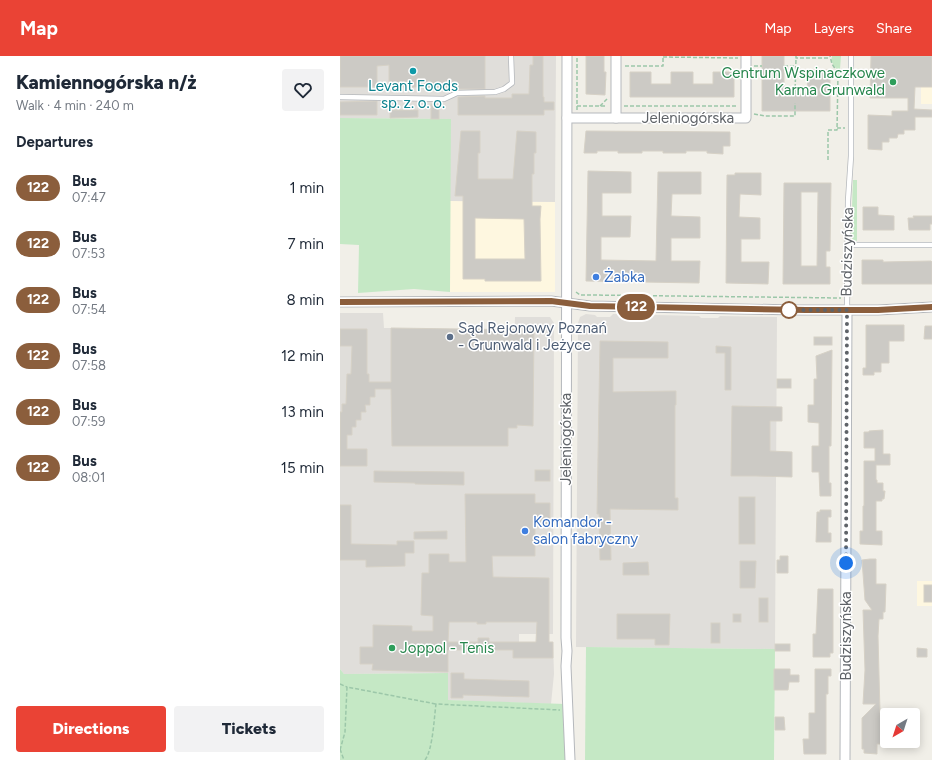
<!DOCTYPE html>
<html lang="en">
<head>
<meta charset="utf-8">
<style>
  body { margin:0; font-family:Figtree,sans-serif; background:#f2f2f3; color:#1f2937; height:100vh; display:flex; flex-direction:column; font-size:15px; white-space:nowrap }
  * { box-sizing:border-box; margin:0 }
  p { font-size:13px; color:#747a83 }
  .icon { flex:none; width:22px; height:22px; fill:none; stroke:currentColor; stroke-width:2; stroke-linecap:round; stroke-linejoin:round }
  .map { position:relative; flex:1; overflow:hidden }
  .panel { display:flex; flex-direction:column; background:#fff; width:340px }
  .panel>* { flex:none }
  .badge { padding:0 8px; border-radius:13px; font-size:14px; line-height:26px }
  .needle { width:26px; rotate:219deg }
  .fabs { position:absolute; left:540px; top:652px; display:grid; gap:8px }
  .fabs a { display:grid; place-items:center; width:40px; height:40px; border-radius:4px; background:#fff; box-shadow:0 2px 10px #0003; font-size:20px }
  .you { position:absolute; width:20px; height:20px; margin:-10px; border:3px solid #fff; border-radius:50%; background:#1a73e8; box-shadow:0 0 0 6px #1a73e833 }
  .map>.badge { position:absolute; translate:-50% -50%; box-shadow:0 0 0 2px #fff }
  h2 { padding:0 16px; font-size:15px; line-height:36px }
  .round { display:grid; place-items:center; flex:none; width:42px; height:42px; border-radius:4px; background:#f2f2f3 }
  .overview { display:flex; align-items:center; justify-content:space-between; height:68px; padding:0 16px }
  h1 { font-size:19px; font-weight:800; line-height:30px }
  .primary-button { display:flex; gap:8px; margin-top:auto; padding:8px 16px }
  .primary-button a { flex:1; height:46px; border-radius:4px; background:#ea4335; color:#fff; font-size:16px; font-weight:800; line-height:46px; text-align:center }
  .primary-button a+a { background:#f2f2f3; color:#1f2937 }
  ul { padding:0; list-style:none }
  li { display:flex; align-items:center; gap:12px; height:56px; padding:0 16px }
  li div { flex:1 }
  li b { display:block; font-size:15px }
  li em { font-style:normal }
  li .badge { min-width:44px; font-weight:700; text-align:center }
  header { display:flex; align-items:center; gap:24px; box-sizing:border-box; height:56px; padding:0 20px; background:#ea4335; color:#fff }
  header strong { font-size:19px }
  nav { display:flex; gap:22px; margin-inline-start:auto; font-size:14px }
  main { display:flex; flex:1; min-height:0 }
  .map>svg:first-child { display:block }
  .commercial { fill:#fef7e0 }
  .industrial { fill:#e0deda }
  .green { fill:#c5e8c5 }
  .building { fill:#cccac5; stroke:#d6d1c6; fill-rule:evenodd }
  .lines { fill:none; stroke-linecap:round; stroke-linejoin:round }
  .lane-casing { stroke:#b5b8bc; stroke-width:6 }
  .street-casing { stroke:#b5b8bc; stroke-width:11 }
  .path { stroke:#9cc7a9; stroke-width:1.5; stroke-dasharray:4 2; stroke-linecap:butt }
  .lane { stroke:#fff; stroke-width:4.5 }
  .street { stroke:#fff; stroke-width:9 }
  .line-casing { stroke:#fff; stroke-width:9 }
  .line { stroke:#8b5e3c; stroke-width:6 }
  .walk { stroke:#5f6368; stroke-width:4; stroke-dasharray:0 7.2 }
  .culture-dot { fill:#0f9aa8; stroke:#fff; stroke-width:1.5 }
  .leisure-dot { fill:#2e9e5b; stroke:#fff; stroke-width:1.5 }
  .shop-dot { fill:#3f7fe0; stroke:#fff; stroke-width:1.5 }
  .stop-dot { fill:#fff; stroke:#8b5e3c; stroke-width:2 }
  .service-dot { fill:#5c6f8a; stroke:#fff; stroke-width:1.5 }
  .labels { text-anchor:middle; stroke-width:3; stroke-linejoin:round; paint-order:stroke }
  .leisure-label { font-size:15px; fill:#27864d; stroke:#fff; text-anchor:end }
  .culture-label { font-size:15px; fill:#0d838f; stroke:#fff }
  .street-label { font-size:15px; fill:#5f6368; stroke:#fff }
  .shop-label { font-size:15px; fill:#366cbe; stroke:#fff; text-anchor:start }
  .service-label { font-size:15px; fill:#4e5e75; stroke:#fff; text-anchor:start }
</style>
</head>
<body>
<header>
<strong>Map</strong>
<nav><a>Map</a><a>Layers</a><a>Share</a></nav>
</header>
<main>
<section class="panel">
<div class="overview"><div><h1>Kamiennogórska n/ż</h1><p>Walk · 4 min · 240 m</p></div><a class="round"><svg class="icon" aria-label="heart" viewBox="0 0 24 24"><path d="M12 20l-8-8c-3-5 5-10 8-4 3-6 11-1 8 4z"/></svg></a></div>
<h2>Departures</h2>
<ul>
<li><span class="badge" style="background:#8b5e3c;color:#fff">122</span><div><b>Bus</b><p>07:47</p></div><em>1 min</em></li>
<li><span class="badge" style="background:#8b5e3c;color:#fff">122</span><div><b>Bus</b><p>07:53</p></div><em>7 min</em></li>
<li><span class="badge" style="background:#8b5e3c;color:#fff">122</span><div><b>Bus</b><p>07:54</p></div><em>8 min</em></li>
<li><span class="badge" style="background:#8b5e3c;color:#fff">122</span><div><b>Bus</b><p>07:58</p></div><em>12 min</em></li>
<li><span class="badge" style="background:#8b5e3c;color:#fff">122</span><div><b>Bus</b><p>07:59</p></div><em>13 min</em></li>
<li><span class="badge" style="background:#8b5e3c;color:#fff">122</span><div><b>Bus</b><p>08:01</p></div><em>15 min</em></li>
</ul>
<div class="primary-button"><a>Directions</a><a>Tickets</a></div>
</section>
<div class="map">
<svg width="592" height="704" viewBox="0 0 592 704">
  <rect width="100%" height="100%" fill="#f1efe8"/>
  <!-- commercial -->
  <g class="commercial">
    <rect x="581" y="23" width="11" height="25"/>
    <path d="M110,145l105,1v90h-105z"/>
    <rect x="577" y="525" width="15" height="25"/>
  </g>
  <!-- industrial -->
  <g class="industrial">
    <path d="M0,0h216l-1,146 -105,-1v-82l-110,-1z"/>
    <path d="M0,257h43l1,15h7l123,25 1,-36h35l4,6 -1,311h-34v8h34l1,32 -3,30 -103,-4v-27l-104,1 -4,-5z"/>
    <path d="M246,258l9,1 2,2h13l3,-3 86,2 2,2h17l2,-2 57,1 -2,332 -199,-2 2,-324 2,-6z"/>
  </g>
  <!-- green -->
  <g class="green">
    <path d="M492,0h9l-1,13h-3c-4,-3 -6,-8 -5,-13z"/>
    <path d="M0,62l111,1 -1,173 -36,-3 -56,4 1,-48 -19,-1z"/>
    <path d="M513,124h4v61l-4,-1 -2,-4z"/>
    <path d="M246,591l189,2 -1,111h-189z"/>
    <path d="M0,613l4,5 104,-1v27l117,4 1,56h-226z"/>
  </g>
  <!-- building -->
  <g class="building">
    <path d="M0,0h145v33h-27v-2h-69v-22l-12,1v21h-37z"/>
    <path d="M193,0h10v41h1v5h10v8h-10v5h-86v-18l27,-1v2h27v-4h17l1,-29h3z"/>
    <path d="M246,0h18v16h2l-1,23 -19,-1z"/>
    <path d="M422,0h22v38h23l1,-24h22v41h-68z"/>
    <path d="M531,0h61v31h-17l-1,22 18,1v7h-17v13h-11v4h-6l-1,4h-8v4h-7v8l-14,-1v-34l24,1v-5h16v-13h-38z"/>
    <path d="M290,16h21v12h20v-12h22v12h20v-12h21v25h-104z"/>
    <path d="M37,45v14h-37v-13z"/>
    <rect x="91" y="48" width="8" height="15"/>
    <path d="M50,54h28v7l-28,1z"/>
    <path d="M121,75h19v22h-2v26h35l4,-48 19,1v21h-2v21h-2v32h9l-1,13 1,62h-56v-2h-22v-83h-8zM135,162l49,1 1,40h-50z"/>
    <path d="M246,75l144,1v14h-7v8l-16,-1v-2h-21v2h-23v-2h-21v2h-24v-2h-21v2h-13z"/>
    <path d="M248,115l43,1v21h-29v23h29l-1,21h-29v23l55,1 2,-89h43v22h-29l-1,22 29,1v21h-29v23h29l-1,22 -113,-2z"/>
    <path d="M395,117h26v22l-21,-1 -1,23 21,1v21h-19v23h28l-1,22 -42,-1 1,-108h8z"/>
    <path d="M444,127h47l-1,68h-4v16h4v17h-47zM461,136h17l-1,74h-16z"/>
    <path d="M523,151h15v8l16,1v14h-31z"/>
    <path d="M573,160h19v8h-2v6h-21l-1,-12h6z"/>
    <path d="M522,204h21v2l48,-1 1,1v22h-70z"/>
    <path d="M526,269h38v16h-15v22h-8v9h-7v3h-11v-7h3z"/>
    <path d="M585,270h7v13h-8z"/>
    <path d="M51,272l143,2 -1,96 -16,-1v3h-9v18h-116l-1,-57h-16v8h-5v8h-5l1,7h-5v8h-5v7h-4v8h-5v14h20v17h-27v-54h2v-8h4l1,-30h4l1,-28h-12v-17h27v45h2v8h22z"/>
    <rect x="474" y="281" width="18" height="8"/>
    <path d="M260,285l68,1v16h-55v34l63,-1v14h-1v93h3v12l-68,-1 1,51h-11l-1,-46h-2z"/>
    <path d="M376,290l15,1v43h-6v-37h-9z"/>
    <path d="M492,294l-1,96h-2v37h2v13h-11l-1,-24h-7v-26h7v-23l-11,-1v-17h6v-26h3l-1,-23z"/>
    <rect x="437" y="323" width="14" height="9"/>
    <path d="M392,350l50,1v14h-12v30l22,1v25l-36,-1h-25z"/>
    <path d="M543,374v24h7v11h-14v15h1v3h6v8h2l-1,8h-2v2h-6v30h6v14l-22,-1v-13h3v-25h1v-45h11v-13h-11v-16h5v-1z"/>
    <rect x="195" y="414" width="15" height="11"/>
    <path d="M34,415l90,1v13l-49,-1v-1l-41,-1z"/>
    <path d="M125,438h70v9h15v23h-15v30h-43l1,21 56,1v64h4v16h-40v-8h-65v22l-76,-2 1,-6h-13v-17h13v-22l39,1v5h21v-15l-12,-1 1,-42h7v-19h20v8h17zM109,566h28v2h9v-2h51l-1,20h-47v-4h-11v4h-30z"/>
    <rect x="399" y="441" width="16" height="47"/>
    <path d="M0,449h11v39l46,1v-4h17v12h-9v13l-39,1v-7h-26z"/>
    <path d="M480,454h11v7h-3v16h3v9h-15l1,-30h3z"/>
    <path d="M107,475v8h-33v-7z"/>
    <path d="M440,500h8v17h-11v-13h3z"/>
    <path d="M530,503h6v25h10l-1,28h-2v7h-4l-1,17 2,77h5l-1,16h-2v15h-5v10l-13,-1v-4h-2v-31l14,-14h-13l2,-34 -2,-60h9l-7,-10 -3,-40z"/>
    <path d="M400,505h16l-1,27h-15z"/>
    <path d="M308,506l1,13h-26v-12z"/>
    <rect x="584" y="529" width="8" height="17"/>
    <path d="M478,533h15v64h-3v4h-17v-23h3z"/>
    <rect x="419" y="542" width="9" height="24"/>
    <path d="M277,558h53l-1,31h-14v-6h-38z"/>
    <rect x="393" y="558" width="8" height="8"/>
    <rect x="371" y="567" width="9" height="20"/>
    <rect x="435" y="588" width="15" height="7"/>
    <path d="M577,592l10,1v8h-10z"/>
    <path d="M434,613h16v6h9v7h-10l-1,8h-14z"/>
    <path d="M475,613h16v7h-3v18h-2v60h-22l-1,-15h6v-26h6z"/>
    <path d="M111,617h13v6l65,2v16l-66,-2v3h-12z"/>
    <path d="M435,661h9l1,13h-10z"/>
  </g>
  <g class="lines">
    <!-- lane casing -->
    <g class="lane-casing">
      <g id="lane">
        <path d="M0,41l104,2 13,-6 38,-1 9,-3 8,-6 -1,-27"/>
        <path d="M507,189h85"/>
        <path d="M507,254l1,-109 3,-45v-100"/>
      </g>
    </g>
    <!-- street casing -->
    <g class="street-casing">
      <g id="street">
        <path d="M227,0l-1,582 1,13 -1,15 4,94"/>
        <path d="M227,62h179v-62"/>
        <path d="M276,62v-62"/>
        <path d="M0,246l211,-1 39,5 204,4h84l54,-3"/>
        <path d="M505,704l2,-450"/>
      </g>
    </g>
    <!-- path -->
    <g class="path">
      <path d="M456,0v2h34"/>
      <path d="M323,1l75,1"/>
      <path d="M285,10h38v-10"/>
      <path d="M414,10h8"/>
      <path d="M444,10h12"/>
      <path d="M455,38l1,-36"/>
      <path d="M237,50h30"/>
      <path d="M260,50l7,-7"/>
      <path d="M284,50h113"/>
      <path d="M237,54v-54"/>
      <path d="M414,58l11,2h30v-13"/>
      <path d="M497,72h8"/>
      <path d="M488,104v-30h9l1,-57 -6,-9 -2,-8"/>
      <path d="M236,236l4,3h12l249,3"/>
      <path d="M0,628l7,3"/>
      <path d="M0,693l4,11"/>
      <path d="M0,694l5,-18 2,-45 89,17"/>
      <path d="M85,704c8,-11 9,-42 11,-56l124,6"/>
    </g>
    <!-- lane -->
    <use href="#lane" class="lane"/>
    <!-- street -->
    <use href="#street" class="street"/>
  </g>
  <g class="lines">
    <!-- line casing -->
    <g class="line-casing">
      <path id="line" d="M0,246l211,-1 39,5 216,4h72l54,-3"/>
    </g>
    <!-- line -->
    <use href="#line" class="line"/>
    <!-- walk -->
    <path class="walk" d="M449,254h58l-1,253"/>
  </g>
  <!-- markers -->
  <circle class="culture-dot" cx="73" cy="15" r="4"/>
  <g class="leisure-dot">
    <circle cx="553" cy="26" r="4"/>
    <circle cx="52" cy="592" r="4"/>
  </g>
  <g class="shop-dot">
    <circle cx="256" cy="221" r="4"/>
    <circle cx="185" cy="475" r="4"/>
  </g>
  <circle class="stop-dot" cx="449" cy="254" r="8"/>
  <circle class="service-dot" cx="110" cy="281" r="4"/>
  <g class="labels">
    <!-- leisure labels -->
    <g class="leisure-label">
      <text x="545" y="22">Centrum Wspinaczkowe<tspan x="545" dy="17">Karma Grunwald</tspan></text>
      <text x="60" y="597" text-anchor="start">Joppol - Tenis</text>
    </g>
    <!-- culture labels -->
    <g class="culture-label">
      <text x="73" y="35">Levant Foods<tspan x="73" dy="17">sp. z. o. o.</tspan></text>
    </g>
    <!-- street labels -->
    <g class="street-label">
      <text x="348" y="67">Jeleniogórska</text>
      <text transform="translate(507 196) rotate(-89)" y="5">Budziszyńska</text>
      <text transform="translate(226 383) rotate(-90)" y="5">Jeleniogórska</text>
      <text transform="translate(506 580) rotate(-90)" y="5">Budziszyńska</text>
    </g>
    <!-- shop labels -->
    <g class="shop-label">
      <text x="264" y="226">Żabka</text>
      <text x="193" y="471">Komandor -<tspan x="193" dy="17">salon fabryczny</tspan></text>
    </g>
    <!-- service labels -->
    <g class="service-label">
      <text x="118" y="277">Sąd Rejonowy Poznań<tspan x="118" dy="17">- Grunwald i Jeżyce</tspan></text>
    </g>
  </g>
</svg>
<div class="fabs">
<a><svg class="needle" viewBox="-14 -14 28 28"><path d="M0-13l5 13h-10z" fill="#e53935"/><path d="M0 13l5-13h-10z" fill="#747a83"/></svg></a>
</div>
<div class="you" style="left:506px;top:507px"></div>
<b class="badge" style="left:296px;top:251px;background:#8b5e3c;color:#fff">122</b>
</div>
</main>
</body>
</html>
